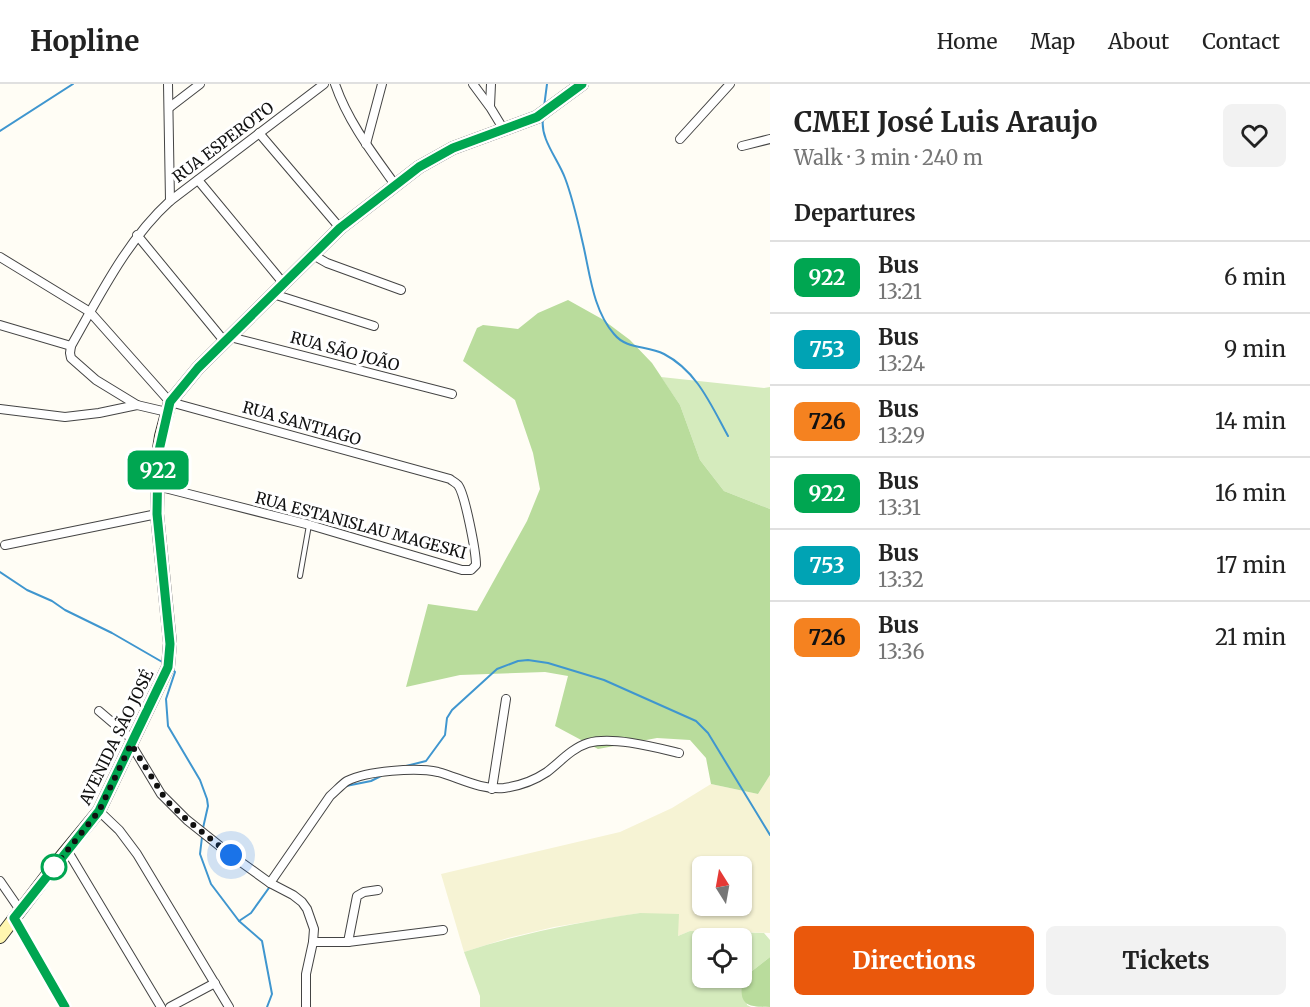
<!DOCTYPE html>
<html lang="en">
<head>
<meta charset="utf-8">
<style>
  body { margin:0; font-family:Merriweather,serif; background:#f2f2f2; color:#222; height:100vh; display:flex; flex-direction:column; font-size:22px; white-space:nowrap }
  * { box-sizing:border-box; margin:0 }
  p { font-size:20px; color:#767676 }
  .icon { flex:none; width:33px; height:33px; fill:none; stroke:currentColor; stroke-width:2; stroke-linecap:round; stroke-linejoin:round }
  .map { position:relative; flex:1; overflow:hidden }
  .panel { display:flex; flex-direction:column; background:#fff; width:540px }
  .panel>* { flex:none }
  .badge { padding:0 12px; border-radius:9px; font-size:21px; line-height:39px }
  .needle { width:39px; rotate:349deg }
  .buttons { position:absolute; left:692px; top:772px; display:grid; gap:12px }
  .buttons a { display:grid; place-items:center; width:60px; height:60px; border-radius:9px; background:#fff; box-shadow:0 2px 4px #0004; font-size:30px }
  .you { position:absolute; width:30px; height:30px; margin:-15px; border:4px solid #fff; border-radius:50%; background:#1a73e8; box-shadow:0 0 0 9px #1a73e833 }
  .map>.badge { position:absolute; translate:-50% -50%; box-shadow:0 0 0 3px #fff }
  h2 { padding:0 24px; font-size:22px; line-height:54px }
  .round { display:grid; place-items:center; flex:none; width:63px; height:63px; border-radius:9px; background:#f2f2f2 }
  .summary { display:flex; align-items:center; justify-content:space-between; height:102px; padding:0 24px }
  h1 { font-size:28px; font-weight:700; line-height:45px }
  .action { display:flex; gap:12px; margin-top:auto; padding:12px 24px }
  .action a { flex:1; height:69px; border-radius:9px; background:#ea580c; color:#fff; font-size:24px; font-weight:700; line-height:69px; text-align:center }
  .action a+a { background:#f2f2f2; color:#222 }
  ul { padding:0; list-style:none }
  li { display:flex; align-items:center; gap:18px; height:72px; padding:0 24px; border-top:2px solid #e0e0e0 }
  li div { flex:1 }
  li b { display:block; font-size:22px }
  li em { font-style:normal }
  li .badge { min-width:66px; font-weight:700; text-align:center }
  header { display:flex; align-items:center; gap:36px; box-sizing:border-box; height:84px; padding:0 30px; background:#fff; border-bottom:2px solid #e0e0e0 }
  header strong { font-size:28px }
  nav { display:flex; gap:33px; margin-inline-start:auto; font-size:21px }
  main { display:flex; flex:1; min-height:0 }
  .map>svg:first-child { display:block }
  .farmland { fill:#f6f3d4; fill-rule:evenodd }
  .green { fill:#d5ebbd; fill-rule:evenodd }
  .forest { fill:#b9dc9c }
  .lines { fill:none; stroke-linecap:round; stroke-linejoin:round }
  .stream { stroke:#3f96cf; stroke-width:2 }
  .lane-casing { stroke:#444; stroke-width:6 }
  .street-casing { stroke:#444; stroke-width:10 }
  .secondary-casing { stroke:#333; stroke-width:14 }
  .lane { stroke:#fff; stroke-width:4 }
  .street { stroke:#fff; stroke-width:8 }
  .secondary { stroke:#fff6b0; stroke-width:12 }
  .line-casing { stroke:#fff; stroke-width:14 }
  .line { stroke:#00a651; stroke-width:9 }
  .walk { stroke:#111; stroke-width:6; stroke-dasharray:0 10.8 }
  .stop-dot { fill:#fff; stroke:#00a651; stroke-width:3 }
  .labels { text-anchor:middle; stroke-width:6; stroke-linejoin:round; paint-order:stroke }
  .street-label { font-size:16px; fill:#111; stroke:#fff }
</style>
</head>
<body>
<header>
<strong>Hopline</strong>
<nav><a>Home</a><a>Map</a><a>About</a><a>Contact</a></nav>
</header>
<main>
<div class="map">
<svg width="770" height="923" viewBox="0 0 770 923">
  <rect width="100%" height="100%" fill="#fffdf5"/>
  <!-- farmland -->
  <path class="farmland" d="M770,691v158l-80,-2 -12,5 -38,-23 -86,14 -46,11 -44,14 -23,-78 179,-42 52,-24 39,-24 47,10zM702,783h39v39h-39z"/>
  <!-- green -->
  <g class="green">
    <path d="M661,293l103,11 6,-1v122l-46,-18 -24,-31 -20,-55z"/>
    <path d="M640,829l39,1 -1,22 12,-5 74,2 6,7v17l-27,21 4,27 4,2h-271v-11l-16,-44c58,-19 116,-30 176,-39zM702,855h39v39h-39z"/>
  </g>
  <!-- forest -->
  <g class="forest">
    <path d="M568,216l34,19 28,21 22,23 28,42 20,55 24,31 46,18v266l-12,19 -47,-10 -5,-26 -16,-18 -33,-2 -59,11 -43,-23 13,-50 -23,-4 -85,3 -54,12 22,-83 49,7 50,-90 13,-32 -7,-36 -18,-53 -52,-39 14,-33 6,-3 35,4 20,-16z"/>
    <path d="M770,873v50c-24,0 -32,-2 -27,-29z"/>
  </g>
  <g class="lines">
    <!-- stream -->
    <g class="stream">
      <path d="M544,23l3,-23"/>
      <path d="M543,35c-3,20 15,40 22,59 8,21 13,44 18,66 7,30 10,66 31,90 13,16 33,11 50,20 33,17 47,51 64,82"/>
      <path d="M0,47l73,-47"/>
      <path d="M0,488l27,18 25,11 13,9 47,23 52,30"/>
      <path d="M171,584l4,4 -9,27 2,27 32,54 7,19 1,7 -5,22"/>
      <path d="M406,682l20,-5 19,-26 2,-17 5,-8 45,-41 21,-8 10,-1 20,3 56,17 92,41 12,12 62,102"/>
      <path d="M346,702l25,-5 10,-5"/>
      <path d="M202,753l-2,17 11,30 28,37 23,20 10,53 -5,13"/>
      <path d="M239,837l12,-8 20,-28"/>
    </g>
    <!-- lane casing -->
    <g class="lane-casing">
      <path id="lane" d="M300,492l9,-51"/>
    </g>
    <!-- street casing -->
    <g class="street-casing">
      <g id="street">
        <path d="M168,0l2,117"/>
        <path d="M335,0c13,38 38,70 61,102"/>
        <path d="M473,0l17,23 14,23"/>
        <path d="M490,22l1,-22"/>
        <path d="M170,23l30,-23"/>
        <path d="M259,49l81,95"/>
        <path d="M680,55l50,-55"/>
        <path d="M366,60l16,-60"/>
        <path d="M742,62l28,-7"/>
        <path d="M198,96l86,104"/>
        <path d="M137,151l88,107"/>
        <path d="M313,171l14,8 74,27"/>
        <path d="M0,173l90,55 80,90 280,77c2,2 5,3 8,6 7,9 18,67 18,80l-5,5h-9l-152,-45 -153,-39"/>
        <path d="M273,210l101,32"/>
        <path d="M0,241l71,21"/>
        <path d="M230,253l222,57"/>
        <path d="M0,325l65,8 34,-4 38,-8"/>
        <path d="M167,328l-30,-7 -41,-25 -25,-22 -1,-5 1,-7c29,-51 56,-106 99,-145l154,-117"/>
        <path d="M5,461l152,-31"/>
        <path d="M99,627l34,29"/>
        <path d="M131,660l30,50 26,26 44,35 39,28 23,12 9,7 5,7 7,20 -1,13 -7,32v33"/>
        <path d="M492,705l14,-90"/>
        <path d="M99,727l20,19 18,24 92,153"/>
        <path d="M67,766l94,157"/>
        <path d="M0,797l20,29"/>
        <path d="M270,799l60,-87c6,-5 11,-11 17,-15 20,-10 69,-14 91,-9 22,6 42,18 66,16 15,-2 31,-8 43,-16 13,-10 25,-24 41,-29 24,-7 66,4 91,10"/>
        <path d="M14,834l51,89"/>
        <path d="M313,858h35l95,-12"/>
        <path d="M348,858l9,-46 7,-4 14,-2"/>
        <path d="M170,923l45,-24"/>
      </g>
    </g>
    <!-- secondary casing -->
    <g class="secondary-casing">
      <path id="secondary" d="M0,853l61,-80 38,-46 69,-144 2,-24 -13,-129 1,-59 3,-19 9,-34 28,-34 142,-140 79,-61 34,-19 84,-31 45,-33"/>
    </g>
    <!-- lane -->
    <use href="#lane" class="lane"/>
    <!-- street -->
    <use href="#street" class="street"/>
    <!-- secondary -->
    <use href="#secondary" class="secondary"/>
  </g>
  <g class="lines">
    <!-- line casing -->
    <g class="line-casing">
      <path id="line" d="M65,923l-51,-89 85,-107 69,-144 2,-23 -13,-130 1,-59 12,-53 28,-34 142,-140 79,-61 34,-19 84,-31 45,-33"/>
    </g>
    <!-- line -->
    <use href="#line" class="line"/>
    <!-- walk -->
    <path class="walk" d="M54,783l-3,4 48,-60 32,-67 35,56 21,20 44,35"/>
  </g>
  <!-- markers -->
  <circle class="stop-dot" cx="54" cy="783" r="12"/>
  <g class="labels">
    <!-- street labels -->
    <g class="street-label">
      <text transform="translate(223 58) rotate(-37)" y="6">RUA ESPEROTO</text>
      <text transform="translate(345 267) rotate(15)" y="6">RUA SÃO JOÃO</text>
      <text transform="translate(302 339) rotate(16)" y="6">RUA SANTIAGO</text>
      <text transform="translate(361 441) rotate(15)" y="6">RUA ESTANISLAU MAGESKI</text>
      <text transform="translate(116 653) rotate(-64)" y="6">AVENIDA SÃO JOSÉ</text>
    </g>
  </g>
</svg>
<div class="buttons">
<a><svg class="needle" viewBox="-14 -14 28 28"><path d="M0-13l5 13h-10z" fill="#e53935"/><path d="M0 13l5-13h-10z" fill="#767676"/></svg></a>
<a><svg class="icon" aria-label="locate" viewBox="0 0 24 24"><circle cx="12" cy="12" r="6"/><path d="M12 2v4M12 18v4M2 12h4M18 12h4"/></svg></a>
</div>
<div class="you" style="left:231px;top:771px"></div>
<b class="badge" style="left:158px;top:386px;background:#00a651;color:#fff">922</b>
</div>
<section class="panel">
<div class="summary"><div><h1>CMEI José Luis Araujo</h1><p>Walk · 3 min · 240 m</p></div><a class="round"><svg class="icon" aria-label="heart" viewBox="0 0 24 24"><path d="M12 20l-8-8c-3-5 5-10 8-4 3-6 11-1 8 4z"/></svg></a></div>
<h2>Departures</h2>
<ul>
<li><span class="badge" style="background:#00a651;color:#fff">922</span><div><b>Bus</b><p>13:21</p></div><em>6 min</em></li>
<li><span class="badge" style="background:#00a3b4;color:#fff">753</span><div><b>Bus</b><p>13:24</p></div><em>9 min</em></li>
<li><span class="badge" style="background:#f58220;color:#111">726</span><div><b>Bus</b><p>13:29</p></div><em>14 min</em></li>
<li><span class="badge" style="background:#00a651;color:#fff">922</span><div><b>Bus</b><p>13:31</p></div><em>16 min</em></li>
<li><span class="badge" style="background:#00a3b4;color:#fff">753</span><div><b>Bus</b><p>13:32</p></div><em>17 min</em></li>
<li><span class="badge" style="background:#f58220;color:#111">726</span><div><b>Bus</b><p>13:36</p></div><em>21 min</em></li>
</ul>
<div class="action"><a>Directions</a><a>Tickets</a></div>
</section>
</main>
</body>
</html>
